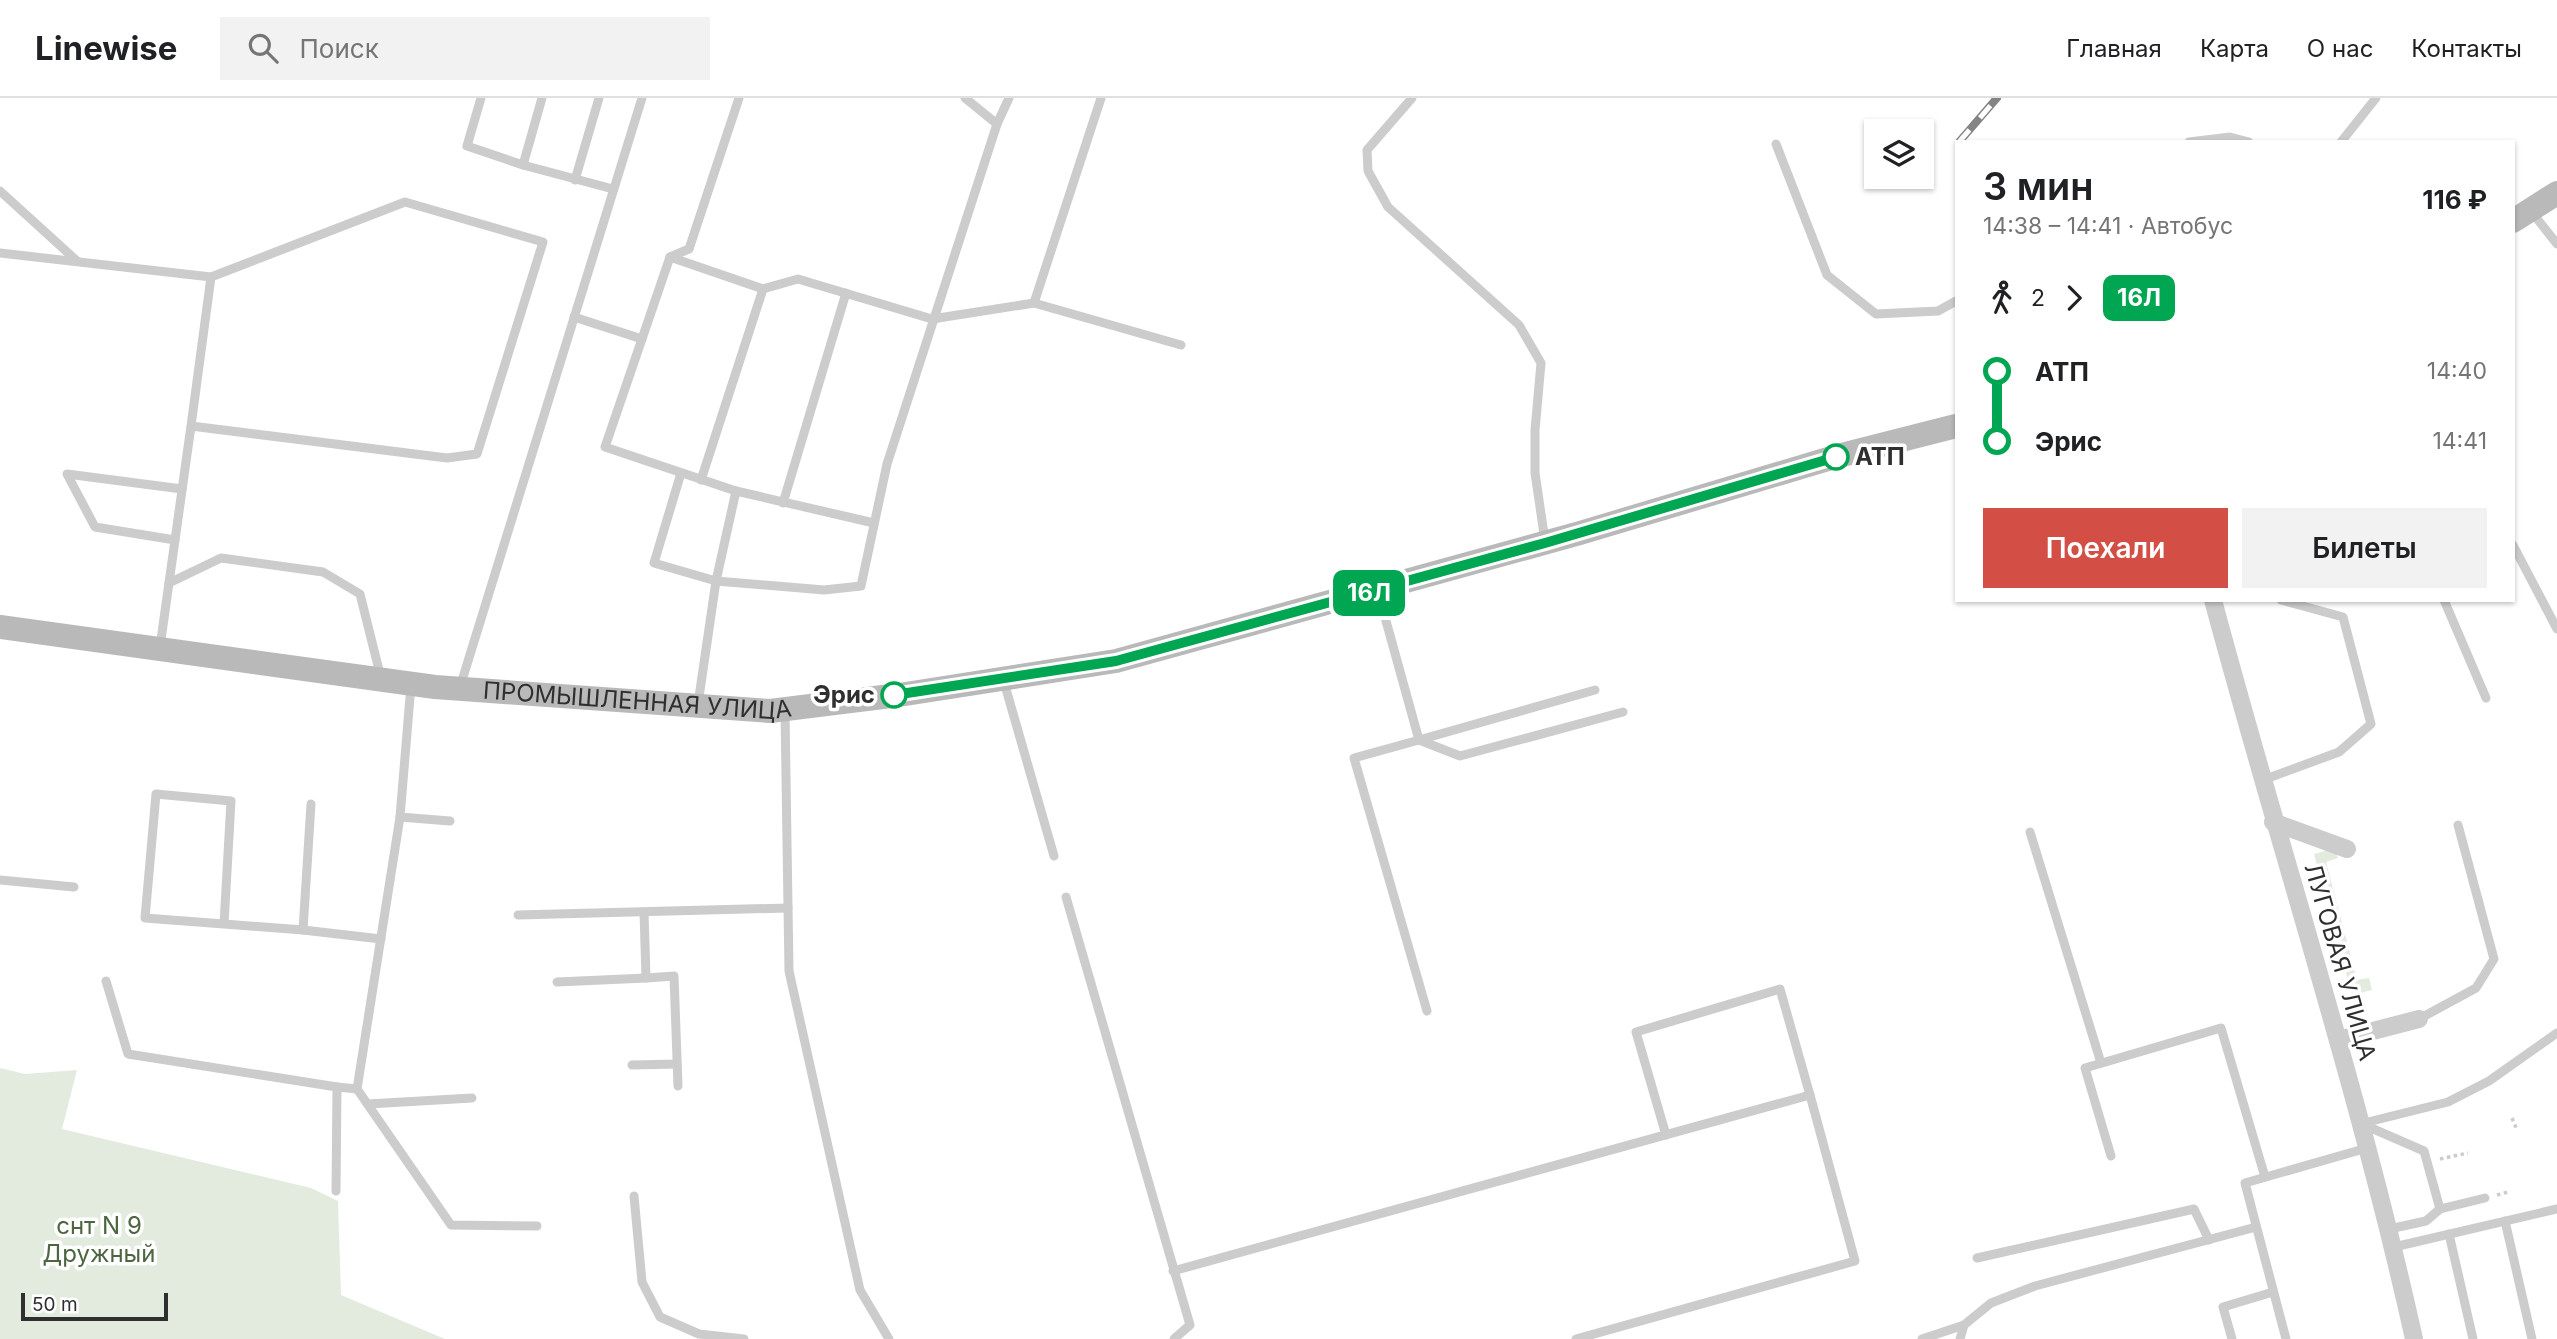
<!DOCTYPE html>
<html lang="ru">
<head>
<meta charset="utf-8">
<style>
  body { margin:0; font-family:Inter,sans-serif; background:#f2f2f2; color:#202124; height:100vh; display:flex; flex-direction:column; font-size:26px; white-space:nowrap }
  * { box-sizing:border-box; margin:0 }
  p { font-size:23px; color:#757577 }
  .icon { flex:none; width:38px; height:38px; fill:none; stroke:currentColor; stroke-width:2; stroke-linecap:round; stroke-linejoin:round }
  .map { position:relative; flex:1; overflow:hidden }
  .drawer { position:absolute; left:1955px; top:42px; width:560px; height:462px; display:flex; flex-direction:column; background:#fff; border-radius:0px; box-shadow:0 2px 5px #0004 }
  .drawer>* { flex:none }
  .badge { padding:0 14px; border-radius:10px; font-size:24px; line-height:46px }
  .tools { position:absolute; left:1864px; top:21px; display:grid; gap:14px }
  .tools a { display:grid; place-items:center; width:70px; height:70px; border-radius:0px; background:#fff; box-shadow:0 2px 5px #0004; font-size:35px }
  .scale { position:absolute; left:21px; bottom:18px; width:147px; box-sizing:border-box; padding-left:7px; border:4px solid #2f2f2f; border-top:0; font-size:19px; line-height:24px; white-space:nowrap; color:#2f2f2f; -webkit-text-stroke:5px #fff; paint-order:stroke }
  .map>.badge { position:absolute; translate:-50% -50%; box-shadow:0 0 0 4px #fff }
  .legs { display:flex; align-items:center; gap:10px; height:77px; padding:0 28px; font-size:23px }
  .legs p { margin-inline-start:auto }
  .summary { display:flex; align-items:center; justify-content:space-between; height:119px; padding:0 28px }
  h1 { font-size:38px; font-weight:600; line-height:52px }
  .primary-button { display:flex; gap:14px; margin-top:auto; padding:14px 28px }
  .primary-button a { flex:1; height:80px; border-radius:0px; background:#d34e44; color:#fff; font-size:28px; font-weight:600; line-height:80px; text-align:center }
  .primary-button a+a { background:#f2f2f2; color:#202124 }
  ul { padding:0 28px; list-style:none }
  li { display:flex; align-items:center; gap:24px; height:70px; font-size:26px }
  li i { display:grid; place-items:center; width:10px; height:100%; margin:0 9px; background:currentColor }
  li i::after { content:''; width:18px; height:18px; margin:-9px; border:5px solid; border-radius:50%; background:#fff }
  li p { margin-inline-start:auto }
  li:first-child i { background:linear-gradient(#0000 50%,currentColor 0) }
  li:last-child i { background:linear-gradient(currentColor 50%,#0000 0) }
  header { display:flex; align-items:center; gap:42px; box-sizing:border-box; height:98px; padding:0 35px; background:#fff; border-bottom:2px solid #e0e0e0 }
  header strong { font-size:33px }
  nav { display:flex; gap:38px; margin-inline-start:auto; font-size:24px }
  .search { width:490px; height:63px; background:#f2f2f2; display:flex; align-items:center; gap:18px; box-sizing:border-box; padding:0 24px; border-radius:0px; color:#757577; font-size:26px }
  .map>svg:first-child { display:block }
  .green { fill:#e3ebdf }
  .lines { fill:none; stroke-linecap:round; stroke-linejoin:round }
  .path { stroke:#ccc; stroke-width:3.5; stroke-dasharray:3.5 3.5; stroke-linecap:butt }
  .lane { stroke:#ccc; stroke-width:9 }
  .street { stroke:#ccc; stroke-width:18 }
  .secondary { stroke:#b9b9b9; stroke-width:24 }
  .rail-casing { stroke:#848484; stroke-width:8 }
  .rail { stroke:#fff; stroke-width:5; stroke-dasharray:16; stroke-linecap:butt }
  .line-1-casing { stroke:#fff; stroke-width:16 }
  .line-1 { stroke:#00a651; stroke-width:10 }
  .stop-1-dot { fill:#fff; stroke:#00a651; stroke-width:3.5 }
  .labels { text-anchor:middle; stroke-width:7; stroke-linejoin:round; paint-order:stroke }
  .stop-label { font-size:24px; font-weight:bold; fill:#2f2f2f; stroke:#fff; text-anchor:start }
  .street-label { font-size:24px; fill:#2f2f2f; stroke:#fff }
  .park-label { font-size:24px; fill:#4d6641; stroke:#fff }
</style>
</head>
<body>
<header>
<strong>Linewise</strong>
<div class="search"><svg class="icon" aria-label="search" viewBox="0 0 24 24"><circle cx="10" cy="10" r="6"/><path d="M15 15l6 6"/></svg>Поиск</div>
<nav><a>Главная</a><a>Карта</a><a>О нас</a><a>Контакты</a></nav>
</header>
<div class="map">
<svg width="2557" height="1241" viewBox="0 0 2557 1241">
  <rect width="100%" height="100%" fill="#fff"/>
  <!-- green -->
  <g class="green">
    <path d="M2335,750l3,10 -12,4 31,118 12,-2 3,12 -20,5 -38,-141z"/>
    <path d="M0,970l25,6 52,-4 -15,59 249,59 27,13 3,94 104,44h-445z"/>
  </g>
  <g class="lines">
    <!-- path -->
    <g class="path">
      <path d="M2512,1020l5,12"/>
      <path d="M2440,1061l28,-6"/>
      <path d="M2497,1097l11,-3"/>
    </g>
    <!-- lane -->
    <g class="lane">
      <path d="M481,0l-14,48 56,19"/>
      <path d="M542,0l-19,67 90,24"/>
      <path d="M965,0l32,26"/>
      <path d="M1412,0l-45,52 1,21 20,36 131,118 22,38 -6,67v43l10,68"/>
      <path d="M2189,44l41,-5 19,5"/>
      <path d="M2341,44l35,-44"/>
      <path d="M1776,46l51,131 49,39 62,-3 18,-10"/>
      <path d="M575,82l24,-82"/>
      <path d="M0,93l77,70"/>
      <path d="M2531,113l26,33"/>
      <path d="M0,155l211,24"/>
      <path d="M670,159l93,32 35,-10 134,40 102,-16 147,42"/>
      <path d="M1034,205l67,-205"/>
      <path d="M574,219l68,22"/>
      <path d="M681,375l-27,90 62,18 108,9 37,-4 26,-122 110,-340 12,-26"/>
      <path d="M701,382l62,-191"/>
      <path d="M736,393l138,32"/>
      <path d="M783,405l63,-210"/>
      <path d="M175,442l-80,-13 -28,-53 115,15"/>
      <path d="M2513,447l44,84"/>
      <path d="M169,485l52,-25 102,14 37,22 21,84"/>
      <path d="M1378,494l41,148 176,-50"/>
      <path d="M2444,502l42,98"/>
      <path d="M160,549l31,-221 256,32 30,-4 66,-212 -138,-40 -194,75 -20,149"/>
      <path d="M1004,584l50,174"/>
      <path d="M411,587l-11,132 50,4"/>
      <path d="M460,589l182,-589"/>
      <path d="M698,606l18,-123 20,-90 -131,-44 65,-190 19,-8 50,-151"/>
      <path d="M785,614l4,259 71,319 29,49"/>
      <path d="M2263,682l76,-28 32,-28 -28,-107 -62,-17"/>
      <path d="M311,706l-8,126 78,9"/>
      <path d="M400,719l-43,272 94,136 86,1"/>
      <path d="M2030,734l71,231"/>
      <path d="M0,782l74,7"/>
      <path d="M1066,799l124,428 -16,14"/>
      <path d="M518,817l270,-7"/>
      <path d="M224,826l-79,-6 11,-124 75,7 -7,123 79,6"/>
      <path d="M646,880l28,-2 4,110"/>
      <path d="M106,883l22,73 209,33"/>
      <path d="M557,884l89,-4 -2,-66"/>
      <path d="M1427,913l-73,-253 65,-18 41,16 163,-44"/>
      <path d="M2419,921l57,-31 18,-29 -36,-134"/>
      <path d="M632,967l45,-1"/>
      <path d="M368,1006l104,-6"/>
      <path d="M2360,1026l88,-22 41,-21 68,-48"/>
      <path d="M2362,1026l62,27 16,58 45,-11"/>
      <path d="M1666,1037l-30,-103 144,-43 30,106"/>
      <path d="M2111,1058l-26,-88 136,-40 44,149"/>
      <path d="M336,1093l1,-104 20,2"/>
      <path d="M634,1098l8,86 18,35 39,17 45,5"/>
      <path d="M2505,1123l27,118"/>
      <path d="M2389,1131l37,-8 14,-12"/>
      <path d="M2449,1136l24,105"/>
      <path d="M2394,1149l163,-38"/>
      <path d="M1977,1160l217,-49 15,31"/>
      <path d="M1173,1173l637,-176 45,166 -279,78"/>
      <path d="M1922,1241l42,-14 27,-22 44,-17 221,-59"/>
      <path d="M1960,1241l4,-14"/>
      <path d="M2232,1241l-9,-32 50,-15"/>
      <path d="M2286,1241l-41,-156 122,-35"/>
    </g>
    <!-- street -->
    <g class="street">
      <path d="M2213,502c66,247 146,490 201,739"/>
      <path d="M2273,724l74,27"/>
      <path d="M2338,942l81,-21"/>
    </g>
    <!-- secondary -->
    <g class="secondary">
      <path d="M2513,123l44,-28"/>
      <path id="s1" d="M0,529l435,60 335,24 129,-16 217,-34 464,-128 258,-77 118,-30"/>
    </g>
    <!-- rail casing -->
    <g class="rail-casing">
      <path id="rail" d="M1959,44l38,-44"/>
    </g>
    <!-- rail -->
    <use href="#rail" class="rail"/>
  </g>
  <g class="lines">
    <!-- line-1 casing -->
    <g class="line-1-casing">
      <path id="line-1" d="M894,597l222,-34 429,-118 291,-86"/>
    </g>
    <!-- line-1 -->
    <use href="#line-1" class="line-1"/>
  </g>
  <!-- markers -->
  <g class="stop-1-dot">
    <circle cx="1836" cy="359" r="12"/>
    <circle cx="894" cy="597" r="12"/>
  </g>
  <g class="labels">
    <!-- stop labels -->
    <g class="stop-label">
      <text x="1855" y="367">АТП</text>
      <text x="875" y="605" text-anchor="end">Эрис</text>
    </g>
    <!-- street labels -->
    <g class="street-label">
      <text dy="8" stroke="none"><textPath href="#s1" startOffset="642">ПРОМЫШЛЕННАЯ УЛИЦА</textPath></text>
      <text transform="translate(2340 864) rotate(74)" y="8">ЛУГОВАЯ УЛИЦА</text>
    </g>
    <!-- park labels -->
    <g class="park-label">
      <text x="99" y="1136">снт N 9<tspan x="99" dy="28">Дружный</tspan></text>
    </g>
  </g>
</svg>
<div class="tools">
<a><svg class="icon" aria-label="layers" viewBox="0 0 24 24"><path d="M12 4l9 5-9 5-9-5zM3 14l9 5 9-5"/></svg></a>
</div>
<div class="scale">50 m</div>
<b class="badge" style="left:1369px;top:495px;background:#00a651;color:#fff">16Л</b>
<section class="drawer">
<div class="summary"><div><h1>3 мин</h1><p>14:38 – 14:41 · Автобус</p></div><b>116 ₽</b></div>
<div class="legs"><svg class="icon" aria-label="walk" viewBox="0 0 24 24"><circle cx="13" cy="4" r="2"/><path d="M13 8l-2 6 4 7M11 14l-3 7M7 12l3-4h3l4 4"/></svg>2<svg class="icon" aria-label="forward" viewBox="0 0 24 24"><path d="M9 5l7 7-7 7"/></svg><b class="badge" style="background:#00a651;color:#fff">16Л</b></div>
<ul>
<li><i style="color:#00a651"></i><b>АТП</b><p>14:40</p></li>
<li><i style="color:#00a651"></i><b>Эрис</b><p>14:41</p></li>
</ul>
<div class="primary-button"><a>Поехали</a><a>Билеты</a></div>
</section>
</div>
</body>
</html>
